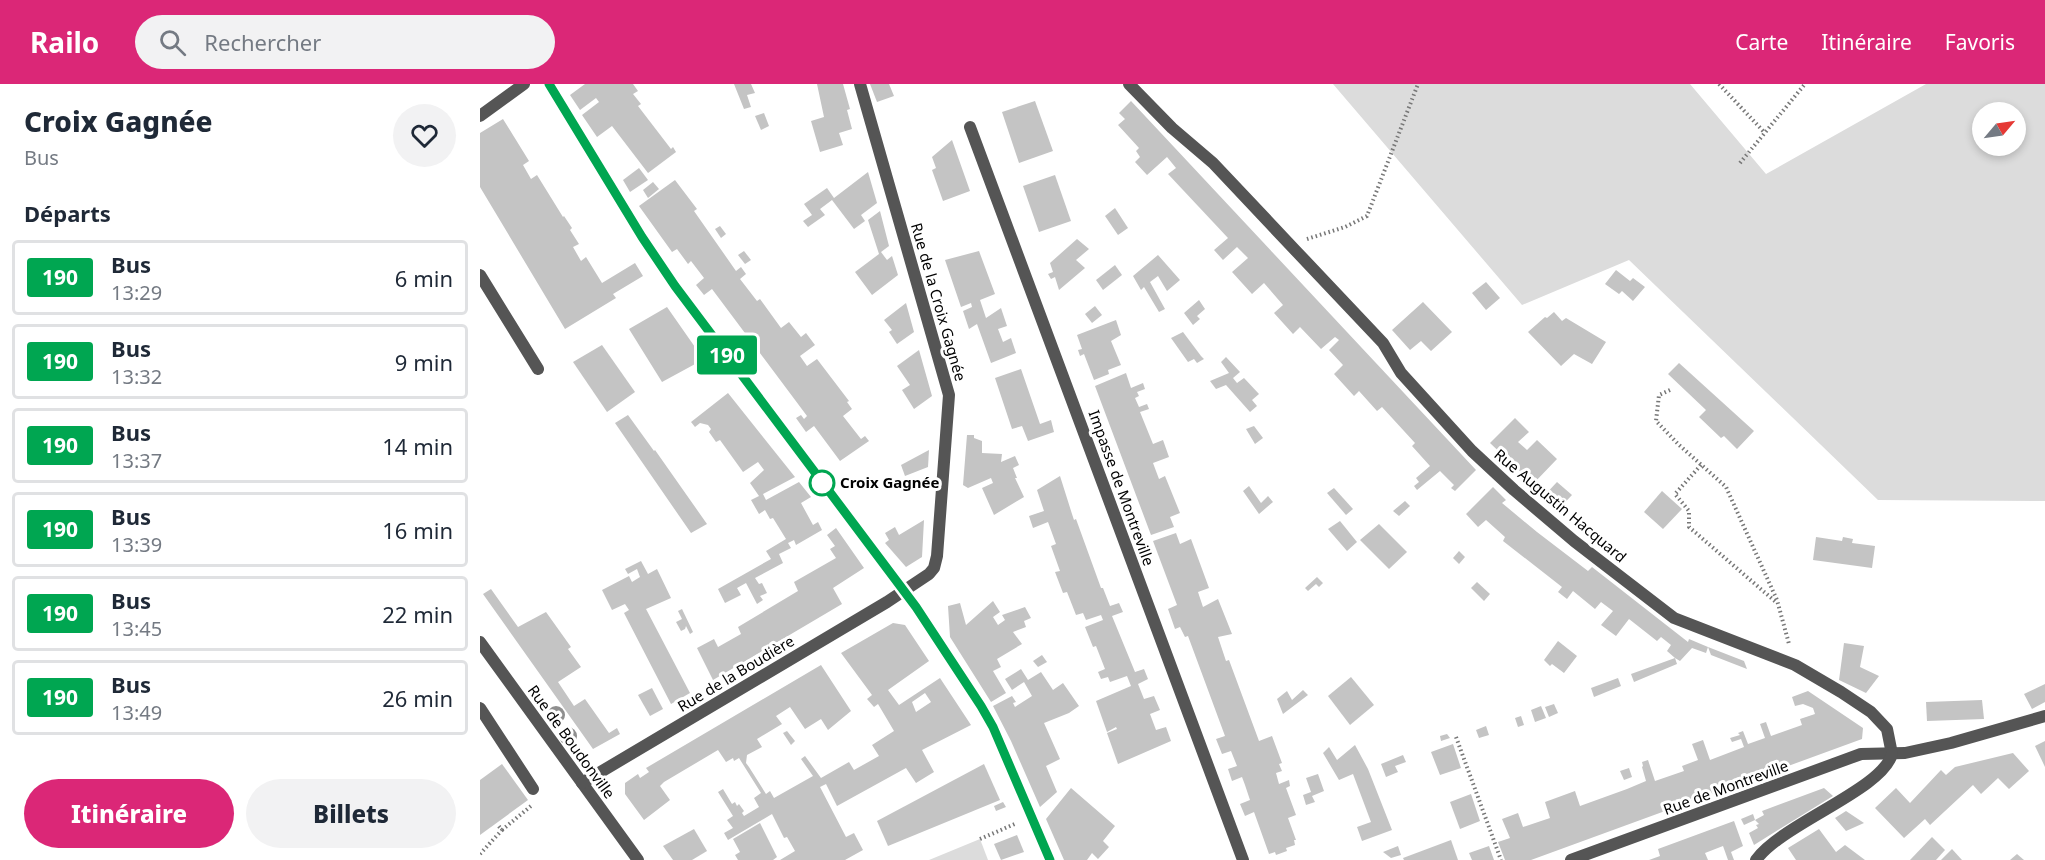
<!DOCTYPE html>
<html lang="fr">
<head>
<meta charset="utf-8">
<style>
  body { margin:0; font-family:"Noto Sans",sans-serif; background:#f2f2f3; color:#1f2937; height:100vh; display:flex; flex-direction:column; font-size:22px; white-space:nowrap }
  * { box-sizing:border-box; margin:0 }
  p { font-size:20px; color:#747a83 }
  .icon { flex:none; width:33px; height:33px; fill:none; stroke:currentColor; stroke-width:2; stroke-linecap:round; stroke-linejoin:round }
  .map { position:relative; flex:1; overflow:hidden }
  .panel { display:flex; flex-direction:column; background:#fff; width:480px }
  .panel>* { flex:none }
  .badge { padding:0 12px; border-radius:4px; font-size:21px; line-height:39px }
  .needle { width:39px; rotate:61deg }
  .tools { position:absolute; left:1492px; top:18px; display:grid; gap:12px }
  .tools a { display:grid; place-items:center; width:54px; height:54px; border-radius:50%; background:#fff; box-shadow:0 3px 9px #0003; font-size:30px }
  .map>.badge { position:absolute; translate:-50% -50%; box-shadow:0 0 0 3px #fff }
  h2 { padding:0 24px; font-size:22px; line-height:54px }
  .round { display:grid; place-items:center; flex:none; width:63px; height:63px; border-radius:32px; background:#f2f2f3 }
  .summary { display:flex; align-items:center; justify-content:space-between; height:102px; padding:0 24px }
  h1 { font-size:28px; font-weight:800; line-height:45px }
  .cta { display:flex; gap:12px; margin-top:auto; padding:12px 24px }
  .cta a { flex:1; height:69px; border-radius:36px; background:#db2777; color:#fff; font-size:24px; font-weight:800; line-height:69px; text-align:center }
  .cta a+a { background:#f2f2f3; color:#1f2937 }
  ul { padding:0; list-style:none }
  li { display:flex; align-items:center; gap:18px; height:75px; margin:0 12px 9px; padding:0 12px; border:3px solid #e0e1e3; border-radius:6px }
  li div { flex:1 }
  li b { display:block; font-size:22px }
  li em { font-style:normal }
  li .badge { min-width:66px; font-weight:700; text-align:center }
  header { display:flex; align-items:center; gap:36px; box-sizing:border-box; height:84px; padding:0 30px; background:#db2777; color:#fff }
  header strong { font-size:28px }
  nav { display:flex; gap:33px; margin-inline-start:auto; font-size:21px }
  .search { width:420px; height:54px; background:#f2f2f3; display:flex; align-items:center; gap:15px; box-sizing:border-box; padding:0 21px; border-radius:33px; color:#747a83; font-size:22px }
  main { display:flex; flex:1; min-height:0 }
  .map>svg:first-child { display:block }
  .green { fill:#dcdcdc; fill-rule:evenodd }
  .building { fill:#c4c4c4; fill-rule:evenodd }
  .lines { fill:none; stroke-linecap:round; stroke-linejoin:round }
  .path { stroke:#777; stroke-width:4; stroke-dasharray:1.5 3; stroke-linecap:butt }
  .service { stroke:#555; stroke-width:12 }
  .minor { stroke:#555; stroke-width:12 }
  .tree { fill:#8f8f8f }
  .line-casing { stroke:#fff; stroke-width:14 }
  .line { stroke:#00a651; stroke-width:9 }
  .stop-dot { fill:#fff; stroke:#00a651; stroke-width:3 }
  .labels { text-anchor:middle; stroke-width:6; stroke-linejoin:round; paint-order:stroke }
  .street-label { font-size:15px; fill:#000; stroke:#fff }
  .stop-label { font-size:15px; font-weight:bold; fill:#000; stroke:#fff; text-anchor:start }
</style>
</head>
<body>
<header>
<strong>Railo</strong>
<div class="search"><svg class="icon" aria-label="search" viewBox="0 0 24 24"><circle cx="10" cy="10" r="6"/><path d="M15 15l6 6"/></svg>Rechercher</div>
<nav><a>Carte</a><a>Itinéraire</a><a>Favoris</a></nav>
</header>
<main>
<section class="panel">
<div class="summary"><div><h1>Croix Gagnée</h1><p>Bus</p></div><a class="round"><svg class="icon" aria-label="heart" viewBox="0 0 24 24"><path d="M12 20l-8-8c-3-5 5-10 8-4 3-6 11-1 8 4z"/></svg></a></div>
<h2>Départs</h2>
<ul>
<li><span class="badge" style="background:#00a651;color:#fff">190</span><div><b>Bus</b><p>13:29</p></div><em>6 min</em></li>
<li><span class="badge" style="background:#00a651;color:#fff">190</span><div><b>Bus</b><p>13:32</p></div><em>9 min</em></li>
<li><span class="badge" style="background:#00a651;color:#fff">190</span><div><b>Bus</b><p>13:37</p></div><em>14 min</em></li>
<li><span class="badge" style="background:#00a651;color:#fff">190</span><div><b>Bus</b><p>13:39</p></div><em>16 min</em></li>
<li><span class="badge" style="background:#00a651;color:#fff">190</span><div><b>Bus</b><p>13:45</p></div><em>22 min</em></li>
<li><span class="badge" style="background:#00a651;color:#fff">190</span><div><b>Bus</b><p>13:49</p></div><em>26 min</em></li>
</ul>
<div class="cta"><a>Itinéraire</a><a>Billets</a></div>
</section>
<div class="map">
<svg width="1565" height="776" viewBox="0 0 1565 776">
  <rect width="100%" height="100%" fill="#fff"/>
  <!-- green -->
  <g class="green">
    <path d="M853,0h357l76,90 160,-90h119v417l-167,-1 -249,-240 -107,45zM1536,28v34h-33v-34z"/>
    <path d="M500,755l8,21h-59z"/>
  </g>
  <!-- building -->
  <g class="building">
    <path d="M105,0h48l5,7 -5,3 8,10 -3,2 33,43 2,-2 3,5 -28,21 -36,-47 -15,11 -15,-22 17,-13 -3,-4 -16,12 -10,-15z"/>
    <path d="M254,0h17l4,9 -8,2 4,12 -7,2z"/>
    <path d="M337,0h26l7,25 -3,1 5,19 -13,4 4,12 -23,7 -9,-31 13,-4z"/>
    <path d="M390,0h19l5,12 -17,6z"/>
    <path d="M555,17l18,50 -34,12 -17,-51z"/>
    <path d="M651,17l345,369 -21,21 -4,-3 3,-3 -14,-14 -23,19 -3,-4 5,-4 -3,-4 14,-12 -18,-20 3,-3 -33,-36 -5,4 -18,-20 -5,5 -20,-22 9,-9 -14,-15 10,-10 -4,-3 -14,12 -21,-22 -7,7 -19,-21 9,-8 -19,-22 -12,11 -20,-22 16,-14 -11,-11 -14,13 -9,-10 14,-12 -60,-64 8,-6 -9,-11 -20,18 -12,-13 5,-5 -4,-6 3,-3 -21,-23 7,-6 -6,-6z"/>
    <path d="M284,29l5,13 -8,4 -6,-14z"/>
    <path d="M23,35l26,42 -6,4 8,14 6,-4 26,42 1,-1 8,12 -2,2 9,14 -6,3 8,14 5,-4 16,26 33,-20 8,13 -30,18 3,4 -51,31 -85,-142v-54z"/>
    <path d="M472,56l18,51 -27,10 -11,-31 4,-2 -4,-11z"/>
    <path d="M159,84l9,12 -18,12 -7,-12z"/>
    <path d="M388,88l9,31 -16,12 4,6 -11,8 -22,-29 -12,9 5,6 -17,12 -5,-6 9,-6 -8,-11 23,-16 7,10z"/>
    <path d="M575,91l16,46 -32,11 -16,-46z"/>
    <path d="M195,96l22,29 -3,2 42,60 5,-4 5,7 -6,5 17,22 3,-2 21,29 8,-6 12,15 5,-4 9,12 -15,11 7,10 10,-7 32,42 -2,1 5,7 -9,7 18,23 4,-3 4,5 -29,20 -26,-35 -8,6 -10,-14 5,-3 3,4 3,-3 -95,-127 -8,6 -8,-10 8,-7 -13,-17 -3,3 -11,-15 -5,3 -33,-46z"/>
    <path d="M173,98l6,7 -11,9 -5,-8z"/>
    <path d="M635,124l13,20 -10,7 -13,-19z"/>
    <path d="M400,127l9,35 -8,6 6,8 5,-4 6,19 -26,20 -17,-23 24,-18 -11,-34z"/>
    <path d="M240,142l6,8 -5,4 -6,-9z"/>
    <path d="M597,155l12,10 -13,11 9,8 -26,22 -4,-13 -4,2 -3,-5 5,-2 -3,-9z"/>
    <path d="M264,167l7,9 -6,4 -7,-9z"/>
    <path d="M499,167l16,43 -15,6 6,18 15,-10 6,18 -9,3 5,13 8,-4 5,15 -25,10 -14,-39 -8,5 -6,-18 9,-4 -1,-4 -10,4 -16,-47z"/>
    <path d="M678,171l22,25 -13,11 -9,-15 -8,6 15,27 -6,3 -15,-25 -3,3 -8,-14z"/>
    <path d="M635,181l7,10 -19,15 -7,-10z"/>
    <path d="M1136,186l14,11 3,-3 12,9 -12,14 -11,-10 -3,3 -14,-10z"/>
    <path d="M1006,198l14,16 -14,12 -14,-17z"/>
    <path d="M719,216l6,9 -8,7 3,3 -7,6 -9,-12z"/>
    <path d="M943,218l29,30 -21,19 -10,-10 -11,9 -18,-20z"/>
    <path d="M426,219l8,29 -17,12 -8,-12 3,-2 -8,-10z"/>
    <path d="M615,222l7,9 -10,8 -7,-9z"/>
    <path d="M187,223l44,63 -8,5 -6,-12 -35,19 -33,-53z"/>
    <path d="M1074,228l8,9 4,-3 40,24 -14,22 -18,-10 -13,12 -33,-34 17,-15 2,1z"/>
    <path d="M636,236l5,15 -10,6 10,24 -13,5 1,4 -15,6 -10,-26 -4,2 -2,-6 4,-1 -5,-14z"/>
    <path d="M703,248l18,24 3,3 -7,4 -3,-4 -6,3 -17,-24z"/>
    <path d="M122,261l33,47 -28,20 -34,-50z"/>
    <path d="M439,266l13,46 -18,13 -12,-19 8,-5 -13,-19z"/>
    <path d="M746,273l14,15 -7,6 4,5 7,-5 15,16 -7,6 5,6 -7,6 -24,-27 -10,4 -6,-8 19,-8 -8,-11z"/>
    <path d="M1199,279l75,68 -17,18 -13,-13 -3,2 -22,-21 7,-7 -38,-36z"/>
    <path d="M541,285l19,55 11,-4 3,12 -26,9 -6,-15 -10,3 -17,-51z"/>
    <path d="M646,289l5,15 12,-5 2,6 -8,3 2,4 -4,2 4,9 8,-3 2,5 -9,3 13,32 10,-4 6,17 -16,6 6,16 6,-3 15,37 -10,4 4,10 -23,8 -56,-149z"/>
    <path d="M248,309l67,84 -32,17 3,6 33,-18 12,15 -10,6 12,22 5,-3 4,8 -26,15 -2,-5 -6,3 3,5 -12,6 4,9 -28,15 4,6 3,-1 5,10 -7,3 3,4 -6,4 -11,-21 -9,5 4,7 -16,8 -7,-14 53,-30 -5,-8 20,-12 -13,-21 -3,1 -5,-9 -6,4 -8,-14 8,-4 -9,-13 14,-13 -6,-8 -15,10 -23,-32 -4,2 -7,-10 2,-3 -3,-4 -8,-2 -5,4 -4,-5z"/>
    <path d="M148,331l26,36 1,-1 52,74 -16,9 -76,-110z"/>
    <path d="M1035,334l14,14 -11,10 9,8 10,-10 20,19 -24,25 -43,-41z"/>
    <path d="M774,342l9,12 -8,6 -9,-15z"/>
    <path d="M487,351h7v3l8,3v12l20,1 -1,8 14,-6 4,9 -6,3 4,10h-2l9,19 -30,18 -12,-27 11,-5 -2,-5 -23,10 -5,-3z"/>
    <path d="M449,366l-1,17 -23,9 -4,-11z"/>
    <path d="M580,392l12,38 2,6 2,-1 25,69h2l7,18 9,-3 4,9 -11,4 23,56 9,-3 4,10 -10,5 6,15 10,-3 6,14 -10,4 6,16 10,-3 5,14 -53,23 -11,-31 10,-4 -1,-2 -9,5 -11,-31 35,-15 -4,-10 -17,6 -2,-5 -7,2 -3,-7 7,-3 -9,-23 -3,1 -8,-20 18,-7 -2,-5 -15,5 -3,-7 -7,2 -9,-23 -4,1 -8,-21 5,-1 -9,-25 5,-2 -8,-22 -15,6 -4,-12 15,-5 -7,-21z"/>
    <path d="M1077,398l15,13 -15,16 -16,-12z"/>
    <path d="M769,402l12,17 7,-7 5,6 -14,12 -16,-23z"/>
    <path d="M1013,403l13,13 -4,3 35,29 51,39 4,-4 96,75 1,-3 19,8 -2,6 -14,-5 -12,13 -5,-3 2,6 -43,18 -3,-8 44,-16 -8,-7 4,-6 -10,-8 -4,4 -28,-22 -13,17 -15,-11 12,-14 -12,-9 -6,7 -22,-18 -6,8 -9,-7 4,-5 -59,-46 2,-4 -19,-17 -8,7 -12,-13z"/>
    <path d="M854,404l19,21 -7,6 -19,-22z"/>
    <path d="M1182,407l20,18 -19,20 -19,-17z"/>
    <path d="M925,417l5,5 -11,10 -6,-5z"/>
    <path d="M444,436l-2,37 -16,10 -21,-24 4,-3 -4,-7 10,-6 4,8z"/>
    <path d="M860,437l17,21 -10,9 -19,-22z"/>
    <path d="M899,440l28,28 -18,17 -29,-29z"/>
    <path d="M356,444l28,40 -31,20 9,16 -129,76 -16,-32 17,-9 4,8 23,-13 -3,-7 60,-36 -4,-9 42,-24 -6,-9 5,-3 -8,-11z"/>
    <path d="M696,449l4,11 11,-5 18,49 -11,4 5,15 15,-8 14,35 -14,3 8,24 3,-1 30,81 13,-5 10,27 -3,1 3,7 -6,2 3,11 10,-4 1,6 -4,2 10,27 -8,3 8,22h-2l1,5 -9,3 1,3 -11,4 -1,-3 -6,2 -15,-42 -9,4 -5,-12 10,-4 -5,-15 -3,-8 -10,4 -4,-12 9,-3 -6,-15 -9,3 -6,-15 9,-3 -37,-100 -3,1 -5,-10 -5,2 -7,-20 9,-4 -24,-64z"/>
    <path d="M1336,453l26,4 1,-4 10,2 -1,4 23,3 -3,22 -59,-8z"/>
    <path d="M979,467l6,6 -6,7 -6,-6z"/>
    <path d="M161,477l7,13 9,-5 14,29 -25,11 44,84 -19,11 -47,-91 5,-3 -4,-6 -13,6 -10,-20 27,-14 3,6 8,-5 -3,-8 -9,5 -3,-5z"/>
    <path d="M837,493l6,6 -4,4 -3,-3 -8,7 -3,-3z"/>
    <path d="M997,498l13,12 -6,7 -13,-13z"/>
    <path d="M11,505l27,38 28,-15 25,35 -3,2 13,18 -23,15 16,24 11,-7 24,34 8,-5 3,6 -27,15 -110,-155z"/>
    <path d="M513,517l7,11 -7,5 5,8 7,-5 -3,-5 23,-8 6,11 -7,3 2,6 -13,5 9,12 -25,15 4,8 -8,4 13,22 -15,9 -41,-65 -2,-31 12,-3 6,22z"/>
    <path d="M202,525l11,23 -3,2 -4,-8 -1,3 -4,2 -5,-9 6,-3 -4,-8z"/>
    <path d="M413,539l12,2 24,36 -41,29 11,15 41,-27 31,47 -49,25 12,22 -18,11 -10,-15 -69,38 -11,-22 -6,3 26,50 8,-4 9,17 -18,10h-65l15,-9 -8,-14 -3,1 -12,-24 -44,26 -4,-7 9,-5 -6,-8 6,-4 -15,-24 5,-3 9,15 3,-2 2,4 2,-2 5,7 -2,2 2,3 15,-9 -5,-9 7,-5 -22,-35 -5,3 -1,-3 -7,4 -8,-12 -54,32 -4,4 10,14 -26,20 -19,-26v-11l13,-9 2,4 9,-6 -3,-4 175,-103 30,46 -23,19 -7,-11 -16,10 -15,-22 -14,9 6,8 -25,15 5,8 -15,8 -1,8 3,4 17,27 4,-3 4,7 39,-22 -12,-17 4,-3 16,22 28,-16 5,8 25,-14 -7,-11 22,-14 -16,-27 -4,3 -7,-8 5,-4 -31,-42zM445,609l6,9 -15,10 -4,-10z"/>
    <path d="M1078,557l19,15 -13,17 -12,-9 -2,2 -6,-6z"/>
    <path d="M1364,559l20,3 -4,21 19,9 -13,17 -27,-13z"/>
    <path d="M1228,563l36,14 3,8 -36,-14z"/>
    <path d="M562,571l5,7 -9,5 -5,-6z"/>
    <path d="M541,585l7,11 13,-8 12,18 10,-7 16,23 -10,7 -25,10 16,36 -14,7 11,26 -17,15 -29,-66 -18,-35 19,-10 4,6 -3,1 2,4 17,-11 -8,-14 -12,8 -7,-11z"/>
    <path d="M871,593l23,28 -24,20 -22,-29z"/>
    <path d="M1138,594l3,8 -27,11 -3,-9z"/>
    <path d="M1565,600v18l-13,7 -8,-15z"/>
    <path d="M172,604l11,21 -13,7 -12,-21z"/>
    <path d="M823,606l5,5 -25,19 -6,-15 10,-8 5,9z"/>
    <path d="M1328,607l55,37 -1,11 -331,121h-26l-7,-18 12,-4 -8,-19 16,-6 5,14 27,-9 -5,-16 30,-11 5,15 47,-17 19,-8 -4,-14 1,-1 -1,-4 6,-2 7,21 29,-10 -2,-5 16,-6 -6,-16 11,-4 7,20 34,-13 -3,-8 -9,3 -2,-4 10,-3 -2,-2 5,-2 5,13 17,-6 -5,-14 6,-2 5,14 31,-11 -2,-6 15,-5 -2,-6 -10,-4 -8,2 -3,-9z"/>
    <path d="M1502,616l2,19 -57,2 -1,-19z"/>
    <path d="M1074,620l4,9 -9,4 -4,-10z"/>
    <path d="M1061,622l5,12 -11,4 -4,-12z"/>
    <path d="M1041,632l3,9 -6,2 -3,-9z"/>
    <path d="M1006,642l3,9 -10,3 -3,-8z"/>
    <path d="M307,647l8,10 -4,4 -8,-12z"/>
    <path d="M967,650l3,4 -9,3 -1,-5z"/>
    <path d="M1565,657v26l-10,-21z"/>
    <path d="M973,660l8,24 -21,7 -9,-23z"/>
    <path d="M875,661l13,24 24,61 -30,11 -5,-14 14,-5 -18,-48 -14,6 -16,-27 6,-6 8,13z"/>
    <path d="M1533,669l16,18 -20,18 -11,-11 -17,16 -8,-9 -43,40 -5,-6 -21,19 -29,-30 21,-20 14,15 31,-33 5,5 9,-8z"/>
    <path d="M923,671l3,7 -11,4 3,6 -12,5 -5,-13z"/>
    <path d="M22,680l26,36 -48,35v-55z"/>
    <path d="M504,680l16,36 -112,46 -11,-25z"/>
    <path d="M1149,684l3,9 -8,3 -4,-9z"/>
    <path d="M838,690l6,17 -12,5 3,6 -9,3 -3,-10 8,-3 -5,-14z"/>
    <path d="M591,704l44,38 -12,15 6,6 -11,12 -6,-6 -5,7h-23l-18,-41z"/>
    <path d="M1344,704l9,8 -79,49 -5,-12 9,-5 -2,-3 3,-1 -4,-4 9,-5 -2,-4z"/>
    <path d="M991,710l9,27 -20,8 -10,-27z"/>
    <path d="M523,718l3,5 -10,4 -2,-5z"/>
    <path d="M1366,727l18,12 -18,8 -11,-13z"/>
    <path d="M1273,730l2,6 -11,5 -3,-6z"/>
    <path d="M1254,737l9,25 -12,6 3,8h-6l-5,-14 -18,7 3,7h-59l11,-4 -2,-7z"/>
    <path d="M280,739l17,34 -4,3h-35l-3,-5 5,-3 -7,-13z"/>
    <path d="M214,745l13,22 -15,9h-19l-10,-14z"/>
    <path d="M1339,745l17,23 9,-7 20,15h-69l-8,-12z"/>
    <path d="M537,751l7,17 -23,8 -7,-16z"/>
    <path d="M1452,753l13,13 -9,10h-26z"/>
    <path d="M971,756l7,20h-54l-1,-2z"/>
    <path d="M918,762l3,9 -10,3 -8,-6z"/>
    <path d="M1009,762l5,14h-22l-3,-7z"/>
    <path d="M1472,765l10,11h-21z"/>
    <path d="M1537,770l7,6h-14z"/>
  </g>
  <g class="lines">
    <!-- path -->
    <g class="path">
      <path d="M1239,0l46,49"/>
      <path d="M1260,79l65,-79"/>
      <path d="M827,155l38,-12 22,-11 51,-132"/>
      <path d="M1190,306l-11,5 -3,26 23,24 47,42 51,113 12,44"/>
      <path d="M1221,381l-26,29 14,17v16l88,76"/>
      <path d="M976,653l45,123"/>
      <path d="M22,746l29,-24"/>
      <path d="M500,755l37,-16"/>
      <path d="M0,770l22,-24 -5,-6"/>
    </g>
    <!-- service -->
    <g class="service">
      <path d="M0,32l44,-32"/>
      <path d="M0,191l58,94"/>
      <path d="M0,624l53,81"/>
    </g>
    <!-- minor -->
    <g class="minor">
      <path d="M69,0l93,153 33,49 241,321 65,99 12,21 57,133"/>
      <path d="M649,0l43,44 41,35 82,87 88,93 18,30 71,78 42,39 60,51 100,77 121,47 46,27 30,20 16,17 5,25"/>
      <path d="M490,43l273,733"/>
      <path d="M0,558l158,218"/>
      <path d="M102,699l305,-181 42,-28 5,-6 3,-12 12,-161 -89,-311"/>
      <path d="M1091,776l290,-106 44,-1 46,-10 94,-27"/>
      <path d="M1276,776c27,-37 126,-70 136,-106"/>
    </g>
  </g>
  <!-- trees -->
  <g class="tree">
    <circle cx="76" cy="631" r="9"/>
    <circle cx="88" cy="652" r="9"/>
  </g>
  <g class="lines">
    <!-- line casing -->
    <g class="line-casing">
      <path id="line" d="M69,0l93,153 33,49 241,321 65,99 12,21 57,133"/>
    </g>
    <!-- line -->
    <use href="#line" class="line"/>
  </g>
  <!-- markers -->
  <circle class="stop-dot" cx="342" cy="399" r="12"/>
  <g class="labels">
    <!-- street labels -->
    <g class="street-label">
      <text transform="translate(458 218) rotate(74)" y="5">Rue de la Croix Gagnée</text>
      <text transform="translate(641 404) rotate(70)" y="5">Impasse de Montreville</text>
      <text transform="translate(1080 422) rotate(40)" y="5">Rue Augustin Hacquard</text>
      <text transform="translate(256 590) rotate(-31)" y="5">Rue de la Boudière</text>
      <text transform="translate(91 658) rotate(54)" y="5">Rue de Boudonville</text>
      <text transform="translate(1246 704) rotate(-20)" y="5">Rue de Montreville</text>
    </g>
    <!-- stop labels -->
    <g class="stop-label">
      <text x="360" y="404">Croix Gagnée</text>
    </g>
  </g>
</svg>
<div class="tools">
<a><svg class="needle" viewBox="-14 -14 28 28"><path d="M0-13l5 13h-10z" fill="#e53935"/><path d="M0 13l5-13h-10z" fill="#747a83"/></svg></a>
</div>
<b class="badge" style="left:247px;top:271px;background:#00a651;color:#fff">190</b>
</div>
</main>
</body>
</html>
